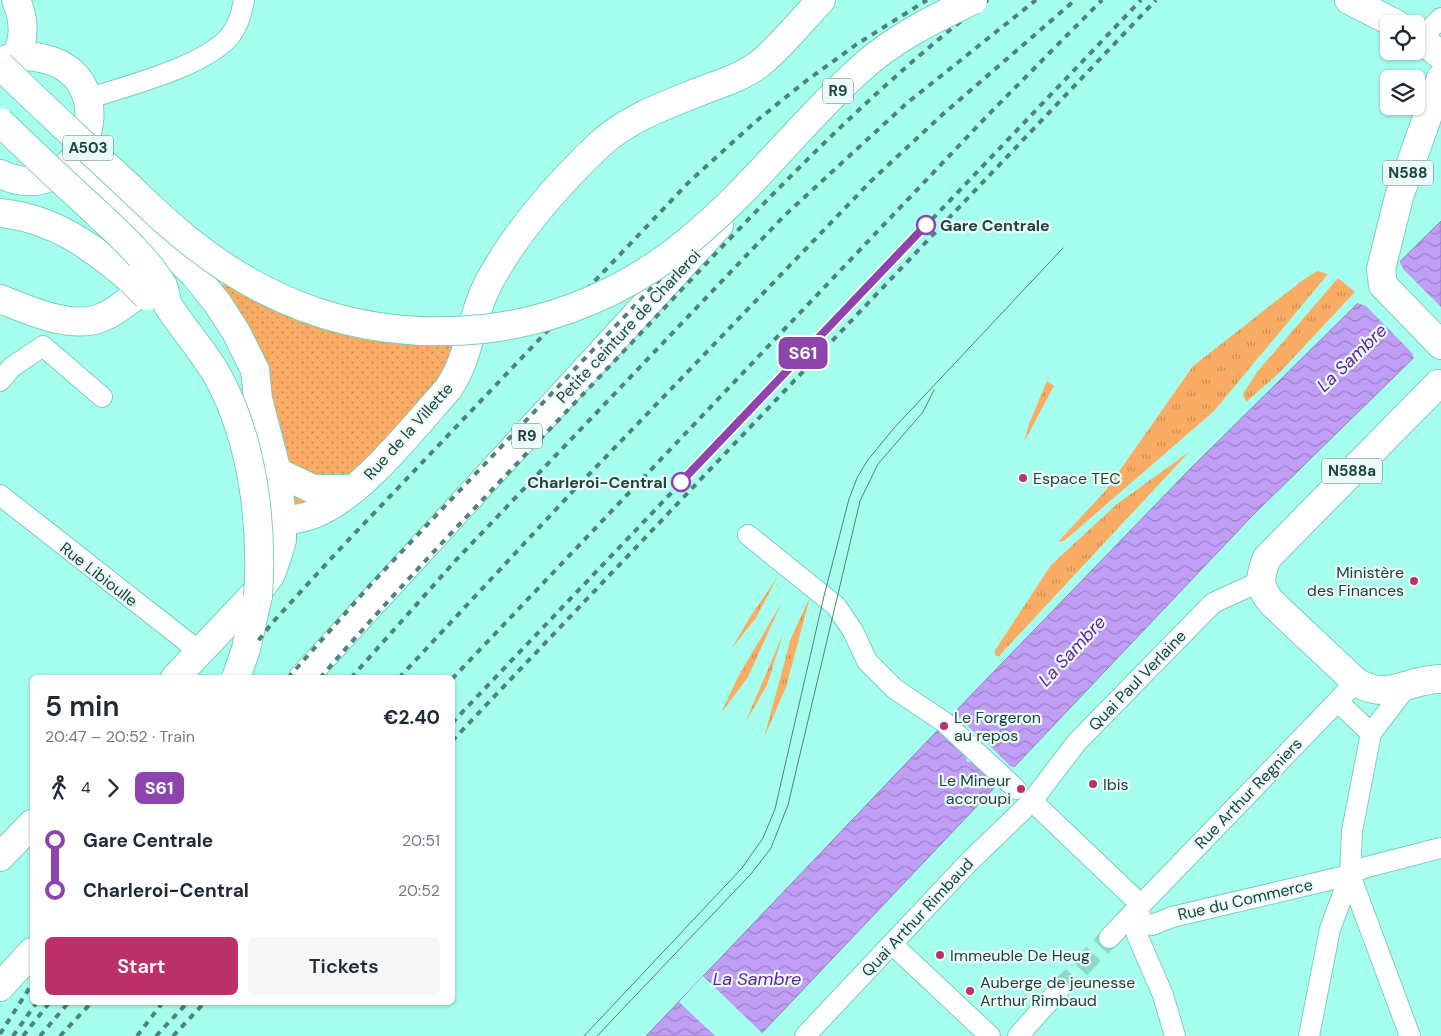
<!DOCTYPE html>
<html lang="en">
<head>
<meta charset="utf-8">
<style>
  body { margin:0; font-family:"DM Sans",sans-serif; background:#f6f6f7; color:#1f2937; height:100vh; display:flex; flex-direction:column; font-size:19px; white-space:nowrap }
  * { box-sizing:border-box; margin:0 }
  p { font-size:16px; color:#747a83 }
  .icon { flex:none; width:28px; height:28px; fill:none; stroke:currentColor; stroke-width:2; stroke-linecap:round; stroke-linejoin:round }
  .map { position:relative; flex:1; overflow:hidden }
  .details { position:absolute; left:30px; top:675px; width:425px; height:330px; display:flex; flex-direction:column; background:#fff; border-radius:8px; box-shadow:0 1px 4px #0004 }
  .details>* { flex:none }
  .badge { padding:0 10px; border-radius:8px; font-size:18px; line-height:32px }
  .buttons { position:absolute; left:1380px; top:15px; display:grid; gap:10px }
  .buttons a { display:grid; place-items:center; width:45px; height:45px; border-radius:8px; background:#fff; box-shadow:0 1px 4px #0004; font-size:25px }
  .map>.badge { position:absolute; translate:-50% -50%; box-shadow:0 0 0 2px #fff }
  .legs { display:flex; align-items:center; gap:8px; height:55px; padding:0 15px; font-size:16px }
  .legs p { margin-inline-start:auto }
  .head { display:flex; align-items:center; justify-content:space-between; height:85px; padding:0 15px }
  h1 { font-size:28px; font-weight:600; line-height:38px }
  .action { display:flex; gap:10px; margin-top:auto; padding:10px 15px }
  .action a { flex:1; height:58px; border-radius:8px; background:#bc3168; color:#fff; font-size:20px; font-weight:600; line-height:58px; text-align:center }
  .action a+a { background:#f6f6f7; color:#1f2937 }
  ul { padding:0 15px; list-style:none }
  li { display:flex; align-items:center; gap:18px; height:50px; font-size:19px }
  li i { display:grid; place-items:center; width:8px; height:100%; margin:0 6px; background:currentColor }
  li i::after { content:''; width:12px; height:12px; margin:-6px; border:4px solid; border-radius:50%; background:#fff }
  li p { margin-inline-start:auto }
  li:first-child i { background:linear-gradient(#0000 50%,currentColor 0) }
  li:last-child i { background:linear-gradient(currentColor 50%,#0000 0) }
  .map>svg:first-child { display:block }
  .grass { fill:url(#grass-tufts) }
  .park { fill:url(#park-dots) }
  .water { fill:url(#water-waves); stroke:#9083be }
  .pier { fill:#a6feee }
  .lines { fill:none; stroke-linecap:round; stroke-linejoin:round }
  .street-tunnel { stroke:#8bd9cb; stroke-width:20; stroke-dasharray:20 10; stroke-linecap:butt }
  .street-casing { stroke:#78cfc0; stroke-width:22 }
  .secondary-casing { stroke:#78cfc0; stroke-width:30 }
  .primary-casing { stroke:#78cfc0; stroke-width:30 }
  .highway-casing { stroke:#78cfc0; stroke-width:30 }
  .street { stroke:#fff; stroke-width:20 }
  .secondary { stroke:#fff; stroke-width:28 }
  .primary { stroke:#fff; stroke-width:28 }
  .highway { stroke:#fff; stroke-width:28 }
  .tram { stroke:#4d8379; stroke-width:1 }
  .rail { stroke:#4d8379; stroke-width:4; stroke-dasharray:6 6; stroke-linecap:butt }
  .highway-bridge-casing { stroke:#78cfc0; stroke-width:30; stroke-linecap:butt }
  .highway-bridge { stroke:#fff; stroke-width:28 }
  .line-1-casing { stroke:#fff; stroke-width:11 }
  .line-1 { stroke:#8e44ad; stroke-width:8 }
  .stop-1-dot { fill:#fff; stroke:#8e44ad; stroke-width:2.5 }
  .poi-dot { fill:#bc3168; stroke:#ebfbf8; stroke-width:2 }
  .labels { text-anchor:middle; stroke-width:4.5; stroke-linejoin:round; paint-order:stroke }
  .shield { fill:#ebfbf8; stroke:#5c7a75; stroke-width:1 }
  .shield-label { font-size:15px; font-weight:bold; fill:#1f433d }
  .stop-label { font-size:16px; font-weight:bold; fill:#1f433d; stroke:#ebfbf8; text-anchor:start }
  .street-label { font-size:16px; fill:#1f433d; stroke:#ebfbf8 }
  .poi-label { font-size:16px; fill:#1f433d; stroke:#ebfbf8; text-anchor:start }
  .water-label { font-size:18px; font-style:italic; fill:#6222a1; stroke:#ebfbf8 }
</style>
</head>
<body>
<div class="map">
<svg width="1441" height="1036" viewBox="0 0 1441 1036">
  <defs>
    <pattern id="grass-tufts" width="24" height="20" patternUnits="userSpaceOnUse" patternTransform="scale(1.25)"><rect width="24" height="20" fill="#faab64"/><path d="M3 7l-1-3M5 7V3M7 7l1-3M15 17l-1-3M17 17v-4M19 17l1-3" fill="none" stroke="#ca8d54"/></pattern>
    <pattern id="park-dots" width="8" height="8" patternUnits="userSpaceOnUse" patternTransform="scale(1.25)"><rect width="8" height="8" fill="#faab64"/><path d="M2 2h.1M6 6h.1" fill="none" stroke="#ca8d54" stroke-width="1.8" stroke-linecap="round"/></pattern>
    <pattern id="water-waves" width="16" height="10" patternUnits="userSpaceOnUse" patternTransform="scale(1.25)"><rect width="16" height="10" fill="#c09ef5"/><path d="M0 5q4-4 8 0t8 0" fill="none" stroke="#9b82c8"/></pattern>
  </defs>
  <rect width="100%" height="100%" fill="#a6feee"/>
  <!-- grass -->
  <g class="grass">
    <path d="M1317,271l11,3 -114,137 -150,130 -6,1 48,-52 87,-124 110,-86z"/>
    <path d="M1338,278l17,14 -76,81 -33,29 -3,-8 14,-22z"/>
    <path d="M1047,381l7,5 -30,56 5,-18z"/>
    <path d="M1189,452l-191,205 -4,-5 57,-87 66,-61z"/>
    <path d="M778,576l-22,42 -24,30 18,-31z"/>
    <path d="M810,597l-24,90 -22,51 27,-100z"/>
    <path d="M781,604l-33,73 -27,36 18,-38z"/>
    <path d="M783,634l-16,51 -22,38z"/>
  </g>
  <!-- park -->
  <path class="park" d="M228,283l93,45 108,18 31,-1 -16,39 -88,92 -52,30 -16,5 -73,-224z"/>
  <!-- water -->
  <path class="water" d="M1441,221v110l-188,184 -494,521h-113l331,-347 213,-220z"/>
  <!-- pier -->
  <g class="pier">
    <path d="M1398,259l6,11 37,37v27l-27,27 -1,-7 -47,-48 -9,-3 -5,1z"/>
    <path d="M956,714l25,25h7l1,6 21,21 6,2 -20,22 -1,-8 -22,-20h-6l-1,-7 -26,-24z"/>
    <path d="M703,976l61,59 -1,1h-48l-36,-34z"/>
  </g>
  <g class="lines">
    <!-- street-tunnel -->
    <path class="street-tunnel" d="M1059,990l50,-52"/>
    <!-- street casing -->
    <g class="street-casing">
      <g id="street">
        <path d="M1430,29l11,-11"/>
        <path d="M87,99c39,-13 117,-32 143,-63 8,-10 12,-24 14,-36"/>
        <path d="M0,381l12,-14 31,-21 59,51"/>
        <path d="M0,495l200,157"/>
        <path d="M748,535l88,71 17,25 14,30 28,28 49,33 72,67"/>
        <path d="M1338,702l33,31"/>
        <path d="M1032,801l108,103"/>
        <path d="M1350,875l60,161"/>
        <path d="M1139,911l2,11 -4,13 26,60 12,41"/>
        <path d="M1141,922l11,3 20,-8 178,-42 13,-7 78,-20"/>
        <path d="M1109,938l247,-256"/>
        <path d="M892,944l98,92"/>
        <path d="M805,1036l163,-173 64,-62 45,-59 136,-139 48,-22"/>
        <path d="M1018,1036l41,-46"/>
        <path d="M1309,1036l21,-107 20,-54 2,-44 19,-98 37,-48"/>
      </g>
    </g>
    <!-- secondary casing -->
    <g class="secondary-casing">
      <g id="secondary">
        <path d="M0,62c14,-7 30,-7 45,-3 84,21 37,154 -45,115"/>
        <path d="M83,147l2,13 10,16 99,98 24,30 18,28 19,38 3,29 19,73 5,49v19l-4,14 -7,20 -9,12 -87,92"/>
        <path d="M277,472l36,17h41"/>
        <path d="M282,521c7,-1 15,-2 23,-4 50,-13 108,-89 143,-128 23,-33 22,-71 40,-105 28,-53 68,-98 111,-139 30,-28 70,-41 107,-56 17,-6 37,-13 52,-24 20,-15 45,-46 63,-65"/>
        <path d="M0,857l32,-33"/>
      </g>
    </g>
    <!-- primary casing -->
    <g class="primary-casing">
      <g id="primary">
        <path d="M1441,78l-42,119 -18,72 2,16 58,60"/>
        <path d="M1438,384l-171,174c-8,19 -9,30 6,46l83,78c36,20 50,-3 85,-3"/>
      </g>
    </g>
    <!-- highway casing -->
    <g class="highway-casing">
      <g id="highway">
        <path d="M1349,0l47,24"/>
        <path d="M1416,36l25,19"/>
        <path d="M15,57c11,-17 9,-39 1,-57"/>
        <path d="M0,213c52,5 92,33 131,67"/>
        <path d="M0,299c29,11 74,33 105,17 8,-3 15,-9 22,-14 21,-14 29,-32 27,-56"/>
        <path d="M246,649l12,-53"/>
        <path d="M303,678l416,-453"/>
        <path d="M0,987l32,-35"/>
      </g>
    </g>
    <!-- street -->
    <use href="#street" class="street"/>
    <!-- secondary -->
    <use href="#secondary" class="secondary"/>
    <!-- primary -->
    <use href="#primary" class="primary"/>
    <!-- highway -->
    <use href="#highway" class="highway"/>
    <!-- tram -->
    <g class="tram">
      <path d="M584,1036l158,-168 21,-30 12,-29 49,-213 25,-97 8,-21 10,-17 27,-33 169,-180"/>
      <path d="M597,1036l154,-162 20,-26 17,-43 72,-304 18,-37 45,-52 11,-22"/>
    </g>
    <!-- rail -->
    <g class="rail">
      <path d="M229,678l44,-56 65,-71 351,-369 66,-60 51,-41 51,-37 70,-44"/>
      <path d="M288,678l85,-96 415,-438 70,-65 106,-79"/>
      <path d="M320,678c97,-112 201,-218 303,-326 116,-123 230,-249 365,-352"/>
      <path d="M351,678l106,-119 327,-343 123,-113 129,-103"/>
      <path d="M399,678l175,-188 297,-309 71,-66 133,-115"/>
      <path d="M452,679l538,-566 112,-113"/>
      <path d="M452,723l689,-723"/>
      <path d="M452,741l704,-741"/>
      <path d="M0,1034l32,-50"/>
      <path d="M13,1036l24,-34"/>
      <path d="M23,1036l27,-34"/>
      <path d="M40,1036l29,-34"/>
      <path d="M60,1036l32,-34"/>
      <path d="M137,1036l26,-34"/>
      <path d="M156,1036l32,-34"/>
      <path d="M173,1036l32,-34"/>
    </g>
    <!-- highway-bridge casing -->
    <g class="highway-bridge-casing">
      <g id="highway-bridge">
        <path d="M0,65c36,36 75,71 112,106 22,20 42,41 65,60 89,76 189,110 306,98 74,-8 146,-39 204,-87 63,-51 111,-116 171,-171 33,-31 75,-52 115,-71"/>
        <path d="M0,122c32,31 64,61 97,91 22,21 50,46 66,73 3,6 2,15 6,21 16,24 34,44 48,68 36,65 46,149 41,221"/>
        <path d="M131,280l16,16"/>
        <path d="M236,678l10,-29"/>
      </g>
    </g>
    <!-- highway-bridge -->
    <use href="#highway-bridge" class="highway-bridge"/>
  </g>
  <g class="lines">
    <!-- line-1 casing -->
    <g class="line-1-casing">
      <path id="line-1" d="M681,482l245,-257"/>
    </g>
    <!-- line-1 -->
    <use href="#line-1" class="line-1"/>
  </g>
  <!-- markers -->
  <g class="stop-1-dot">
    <circle cx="926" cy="225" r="9"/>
    <circle cx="681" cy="482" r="9"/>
  </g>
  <g class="poi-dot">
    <circle cx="1023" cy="478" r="5"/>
    <circle cx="1414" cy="581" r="5"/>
    <circle cx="944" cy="726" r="5"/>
    <circle cx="1093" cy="784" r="5"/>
    <circle cx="1021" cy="789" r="5"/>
    <circle cx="940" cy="955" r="5"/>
    <circle cx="970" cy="991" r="5"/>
  </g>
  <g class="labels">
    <!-- shield labels -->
    <g class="shield">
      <rect x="823" y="78.5" width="30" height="25" rx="4"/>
      <rect x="63" y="135.5" width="50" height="25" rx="4"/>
      <rect x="1383" y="160.5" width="50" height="25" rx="4"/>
      <rect x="512" y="423.5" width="30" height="25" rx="4"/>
      <rect x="1322" y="458.5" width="60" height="25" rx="4"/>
    </g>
    <g class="shield-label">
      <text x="838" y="96">R9</text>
      <text x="88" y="153">A503</text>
      <text x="1408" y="178">N588</text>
      <text x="527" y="441">R9</text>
      <text x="1352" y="476">N588a</text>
    </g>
    <!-- stop labels -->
    <g class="stop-label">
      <text x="940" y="231">Gare Centrale</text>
      <text x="667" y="488" text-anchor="end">Charleroi-Central</text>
    </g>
    <!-- street labels -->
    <g class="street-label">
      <text transform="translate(628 326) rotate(-47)" y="6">Petite ceinture de Charleroi</text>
      <text transform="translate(408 431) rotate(-48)" y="6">Rue de la Villette</text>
      <text transform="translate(99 574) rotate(38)" y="6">Rue Libioulle</text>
      <text transform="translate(1137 680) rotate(-46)" y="6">Quai Paul Verlaine</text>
      <text transform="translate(1248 793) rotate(-46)" y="6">Rue Arthur Regniers</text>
      <text transform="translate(1245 899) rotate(-13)" y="6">Rue du Commerce</text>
      <text transform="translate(917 917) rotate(-47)" y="6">Quai Arthur Rimbaud</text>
    </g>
    <!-- poi labels -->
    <g class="poi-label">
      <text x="1033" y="484">Espace TEC</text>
      <text x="1404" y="578" text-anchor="end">Ministère<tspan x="1404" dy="18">des Finances</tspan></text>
      <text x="954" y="723">Le Forgeron<tspan x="954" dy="18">au repos</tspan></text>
      <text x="1011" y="786" text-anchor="end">Le Mineur<tspan x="1011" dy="18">accroupi</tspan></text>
      <text x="1103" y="790">Ibis</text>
      <text x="950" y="961">Immeuble De Heug</text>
      <text x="980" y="988">Auberge de jeunesse<tspan x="980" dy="18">Arthur Rimbaud</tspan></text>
    </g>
    <!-- water labels -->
    <g class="water-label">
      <text transform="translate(1352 358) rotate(-44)" y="6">La Sambre</text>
      <text transform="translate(1072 651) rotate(-47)" y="6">La Sambre</text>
      <text x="757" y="985">La Sambre</text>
    </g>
  </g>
</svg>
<div class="buttons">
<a><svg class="icon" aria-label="locate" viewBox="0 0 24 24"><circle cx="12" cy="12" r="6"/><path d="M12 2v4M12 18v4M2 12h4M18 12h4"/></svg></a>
<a><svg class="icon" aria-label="layers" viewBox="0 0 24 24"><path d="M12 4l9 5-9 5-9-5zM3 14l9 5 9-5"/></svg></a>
</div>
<b class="badge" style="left:803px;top:353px;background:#8e44ad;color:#fff">S61</b>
<section class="details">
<div class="head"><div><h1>5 min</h1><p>20:47 – 20:52 · Train</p></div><b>€2.40</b></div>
<div class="legs"><svg class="icon" aria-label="walk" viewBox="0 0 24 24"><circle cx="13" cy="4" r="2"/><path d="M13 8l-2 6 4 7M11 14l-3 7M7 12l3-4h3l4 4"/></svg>4<svg class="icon" aria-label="forward" viewBox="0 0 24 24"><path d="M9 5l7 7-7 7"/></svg><b class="badge" style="background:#8e44ad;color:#fff">S61</b></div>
<ul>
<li><i style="color:#8e44ad"></i><b>Gare Centrale</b><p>20:51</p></li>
<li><i style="color:#8e44ad"></i><b>Charleroi-Central</b><p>20:52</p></li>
</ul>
<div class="action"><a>Start</a><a>Tickets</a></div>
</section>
</div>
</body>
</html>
